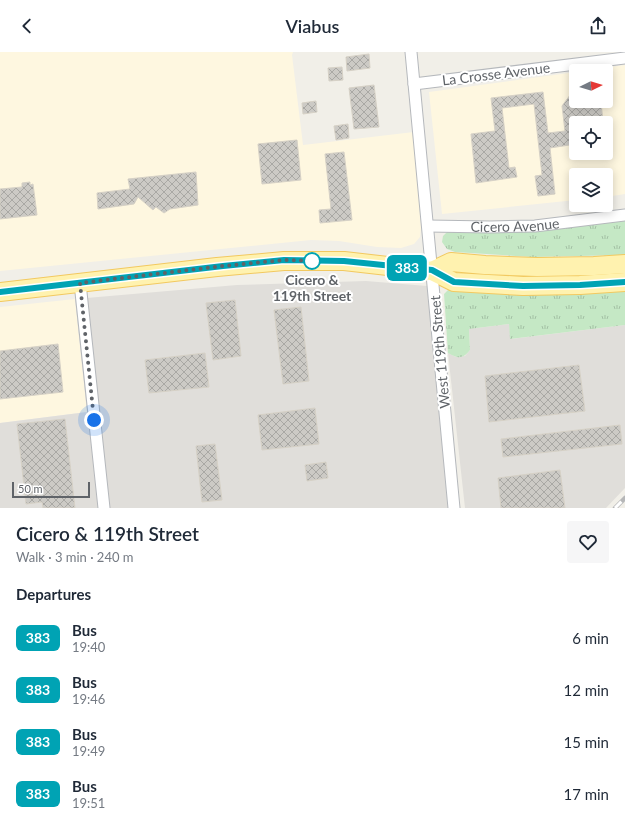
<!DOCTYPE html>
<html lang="en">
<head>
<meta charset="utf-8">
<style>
  body { margin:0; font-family:Lato,sans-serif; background:#f6f6f7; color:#1f2937; height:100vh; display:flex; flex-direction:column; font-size:15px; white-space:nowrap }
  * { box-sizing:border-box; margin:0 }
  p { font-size:13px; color:#747a83 }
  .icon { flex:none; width:22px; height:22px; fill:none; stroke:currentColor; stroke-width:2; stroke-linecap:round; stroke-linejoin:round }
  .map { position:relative; height:456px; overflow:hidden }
  .details { display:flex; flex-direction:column; background:#fff; flex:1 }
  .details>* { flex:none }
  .badge { padding:0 8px; border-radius:6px; font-size:14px; line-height:26px }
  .needle { width:26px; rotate:85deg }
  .controls { position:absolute; left:569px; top:12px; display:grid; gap:8px }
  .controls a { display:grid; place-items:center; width:44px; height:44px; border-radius:4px; background:#fff; box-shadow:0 2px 10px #0003; font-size:20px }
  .scale { position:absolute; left:12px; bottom:10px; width:78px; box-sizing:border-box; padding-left:4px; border:2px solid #5f6368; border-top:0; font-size:11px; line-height:14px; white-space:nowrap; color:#5f6368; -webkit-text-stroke:3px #fff; paint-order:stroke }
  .you { position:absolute; width:20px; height:20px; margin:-10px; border:3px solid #fff; border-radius:50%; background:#1a73e8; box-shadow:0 0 0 6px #1a73e833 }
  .map>.badge { position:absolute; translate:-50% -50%; box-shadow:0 0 0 2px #fff }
  h2 { padding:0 16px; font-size:15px; line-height:36px }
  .round { display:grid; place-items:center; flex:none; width:42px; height:42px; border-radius:4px; background:#f6f6f7 }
  .summary { display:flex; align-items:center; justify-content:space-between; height:68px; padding:0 16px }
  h1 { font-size:19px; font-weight:600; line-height:30px }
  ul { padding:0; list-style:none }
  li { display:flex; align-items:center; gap:12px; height:52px; padding:0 16px }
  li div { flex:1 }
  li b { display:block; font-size:15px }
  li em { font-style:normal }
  li .badge { min-width:44px; font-weight:700; text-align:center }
  header { display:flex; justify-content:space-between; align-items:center; height:52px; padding:0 16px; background:#fff; font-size:18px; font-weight:600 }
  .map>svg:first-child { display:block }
  .commercial { fill:#fef7e0; fill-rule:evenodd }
  .industrial { fill:#e0deda }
  .grass { fill:url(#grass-tufts) }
  .building { fill:url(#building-cross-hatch); stroke:#d6d1c6 }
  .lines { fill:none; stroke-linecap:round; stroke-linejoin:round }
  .minor-casing { stroke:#b5b8bc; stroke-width:13 }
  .primary-casing { stroke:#f2c960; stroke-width:20 }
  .minor { stroke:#fff; stroke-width:11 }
  .primary { stroke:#fff2af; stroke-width:18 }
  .rail-casing { stroke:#b6b7b8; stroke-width:4.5 }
  .rail { stroke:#fff; stroke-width:3; stroke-dasharray:9; stroke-linecap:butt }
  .line-casing { stroke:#fff; stroke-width:9 }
  .line { stroke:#00a3b4; stroke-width:6 }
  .walk { stroke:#5f6368; stroke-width:4; stroke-dasharray:0 7.2 }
  .stop-dot { fill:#fff; stroke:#00a3b4; stroke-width:2 }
  .labels { text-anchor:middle; stroke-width:4; stroke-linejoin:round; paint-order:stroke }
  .street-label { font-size:14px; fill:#5f6368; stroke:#fff }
  .stop-label { font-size:14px; font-weight:bold; fill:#5f6368; stroke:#fff }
</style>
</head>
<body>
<header><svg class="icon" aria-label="back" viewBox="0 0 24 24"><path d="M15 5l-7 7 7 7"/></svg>Viabus<svg class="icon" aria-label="share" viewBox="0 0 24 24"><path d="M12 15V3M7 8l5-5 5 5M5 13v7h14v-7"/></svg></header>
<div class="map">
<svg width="625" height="456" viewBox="0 0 625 456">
  <defs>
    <pattern id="grass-tufts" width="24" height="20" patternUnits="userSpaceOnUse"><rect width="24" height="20" fill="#c5e8c5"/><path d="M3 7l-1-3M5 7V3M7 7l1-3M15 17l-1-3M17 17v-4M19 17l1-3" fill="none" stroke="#a3c0a4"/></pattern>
    <pattern id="building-cross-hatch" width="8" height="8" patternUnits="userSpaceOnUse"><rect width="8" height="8" fill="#cccac5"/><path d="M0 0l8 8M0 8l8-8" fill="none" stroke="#a9a8a4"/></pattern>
  </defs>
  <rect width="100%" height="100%" fill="#f1efe8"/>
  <!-- commercial -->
  <g class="commercial">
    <path d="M0,0h293l-1,3 11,90 111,-13 7,96 -1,9 -6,7 -13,4 -24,-1 -38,-6 -28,-1 -311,31z"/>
    <path d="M625,13v129l-19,3v-22h-30v25l-134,14 -13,-122 147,-20v29h30v-30h-26zM576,71h30v30h-30z"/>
    <path d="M75,247l12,113 -87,11v-116z"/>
  </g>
  <!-- industrial -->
  <g class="industrial">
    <path d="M366,229l61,5 23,222h-450v-85l87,-11 -12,-113 162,-14z"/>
    <path d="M509,272l2,15 114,-14v163l-19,20h-141l-17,-155 8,4 9,-1 5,-6 -1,-21z"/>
  </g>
  <!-- grass -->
  <g class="grass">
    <path d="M625,169v34l-93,2 -77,-5 -8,-3 -5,-7 1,-6 5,-5 9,-1 45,2z"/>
    <path d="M450,236l118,7 57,-4v34l-115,14 -1,-15 -40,5 1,21c-7,9 -12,9 -22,3l-4,-59z"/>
  </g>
  <!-- building -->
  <g class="building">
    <path d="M369,2l1,14 -23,3 -1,-14z"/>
    <path d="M342,15l1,13 -14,1 -1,-13z"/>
    <path d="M374,33l5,42 -25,2 -5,-41z"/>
    <path d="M576,35v14h25l2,22h-27v21l-26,4 5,46 -17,2 -3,-20 7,-1 -8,-71 -32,4 7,60 6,-1 2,10 -41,6 -5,-49 24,-3 -4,-33 52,-6 5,41 17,-2 -3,-25z"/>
    <path d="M316,49l1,11 -14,2 -1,-11z"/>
    <path d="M348,72l1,14 -13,2 -2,-14z"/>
    <path d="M297,88l4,40 -39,4 -4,-40z"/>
    <path d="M344,100l8,68 -32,3 -1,-13 12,-1 -6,-55z"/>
    <path d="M196,120l2,33 -28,4 -6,4 -8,-6 -3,3 -15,-13 -4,7 -36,5 -1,-16 33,-4 -2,-10z"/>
    <path d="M30,130v3l3,-1 4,31 -37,4v-30l22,-2v-4z"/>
    <path d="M235,248l6,56 -28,4 -7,-57z"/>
    <path d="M301,255l8,74 -26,3 -9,-74z"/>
    <path d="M58,292l5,48 -63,7v-48z"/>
    <path d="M205,301l4,34 -60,6 -4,-33z"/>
    <path d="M579,313l6,46 -96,11 -4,-46z"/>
    <path d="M315,356l4,36 -57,6 -4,-35z"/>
    <path d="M65,367l10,89h-32l-1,-6 -16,2 -9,-80z"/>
    <path d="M620,373l2,19 -119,13 -2,-18z"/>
    <path d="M215,392l7,56 -20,2 -6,-56z"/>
    <path d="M326,410l2,16 -21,3 -2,-16z"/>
    <path d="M560,418l5,38h-64l-3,-30z"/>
  </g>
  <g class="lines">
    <!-- minor casing -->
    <g class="minor-casing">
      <g id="minor">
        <path d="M411,0l43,456"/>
        <path d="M414,32l211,-26"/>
        <path id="s1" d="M428,174l62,1 45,-1 90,-11"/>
        <path d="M80,231l24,225"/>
      </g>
    </g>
    <!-- primary casing -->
    <g class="primary-casing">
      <g id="primary">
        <path d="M432,219l19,-9 34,3 52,2 57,-1 31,-2"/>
        <path d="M0,240l217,-25 67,-6h60l88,10 22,11 69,4 57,-1 45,-3"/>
      </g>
    </g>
    <!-- minor -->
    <use href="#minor" class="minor"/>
    <!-- primary -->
    <use href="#primary" class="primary"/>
    <!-- rail casing -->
    <g class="rail-casing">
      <path id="rail" d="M615,456l10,-10"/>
    </g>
    <!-- rail -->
    <use href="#rail" class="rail"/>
  </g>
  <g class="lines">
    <!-- line casing -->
    <g class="line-casing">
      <path id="line" d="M0,240l223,-26 61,-6 60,1 88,9 22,12 69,4 57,-1 45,-3"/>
    </g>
    <!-- line -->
    <use href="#line" class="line"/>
    <!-- walk -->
    <path class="walk" d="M94,368l-14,-137 143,-17 61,-6 28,1"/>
  </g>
  <!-- markers -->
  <circle class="stop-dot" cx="312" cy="209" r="8"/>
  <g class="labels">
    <!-- street labels -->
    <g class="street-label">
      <text transform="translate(496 22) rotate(-7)" y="5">La Crosse Avenue</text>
      <text dy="5" stroke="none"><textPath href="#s1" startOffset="87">Cicero Avenue</textPath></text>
      <text transform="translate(440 300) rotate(-95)" y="5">West 119th Street</text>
    </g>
    <!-- stop labels -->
    <g class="stop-label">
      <text x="312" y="233">Cicero &amp;<tspan x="312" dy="16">119th Street</tspan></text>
    </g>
  </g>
</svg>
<div class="controls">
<a><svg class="needle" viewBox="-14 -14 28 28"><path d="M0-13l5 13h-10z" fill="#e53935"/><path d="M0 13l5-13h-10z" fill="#747a83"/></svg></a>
<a><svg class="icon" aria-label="locate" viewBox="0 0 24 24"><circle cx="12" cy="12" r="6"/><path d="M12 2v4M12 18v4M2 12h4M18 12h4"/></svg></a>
<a><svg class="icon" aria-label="layers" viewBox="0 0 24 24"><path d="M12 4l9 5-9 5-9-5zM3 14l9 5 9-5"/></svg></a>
</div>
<div class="scale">50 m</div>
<div class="you" style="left:94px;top:368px"></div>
<b class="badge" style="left:407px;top:216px;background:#00a3b4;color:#fff">383</b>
</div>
<section class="details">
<div class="summary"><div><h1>Cicero &amp; 119th Street</h1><p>Walk · 3 min · 240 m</p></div><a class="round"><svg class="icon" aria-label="heart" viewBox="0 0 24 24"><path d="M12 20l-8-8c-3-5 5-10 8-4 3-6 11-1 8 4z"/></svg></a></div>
<h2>Departures</h2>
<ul>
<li><span class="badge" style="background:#00a3b4;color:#fff">383</span><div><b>Bus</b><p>19:40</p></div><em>6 min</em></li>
<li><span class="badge" style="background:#00a3b4;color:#fff">383</span><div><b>Bus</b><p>19:46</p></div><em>12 min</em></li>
<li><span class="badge" style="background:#00a3b4;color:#fff">383</span><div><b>Bus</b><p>19:49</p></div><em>15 min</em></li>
<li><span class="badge" style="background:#00a3b4;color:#fff">383</span><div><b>Bus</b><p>19:51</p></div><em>17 min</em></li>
</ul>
</section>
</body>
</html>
